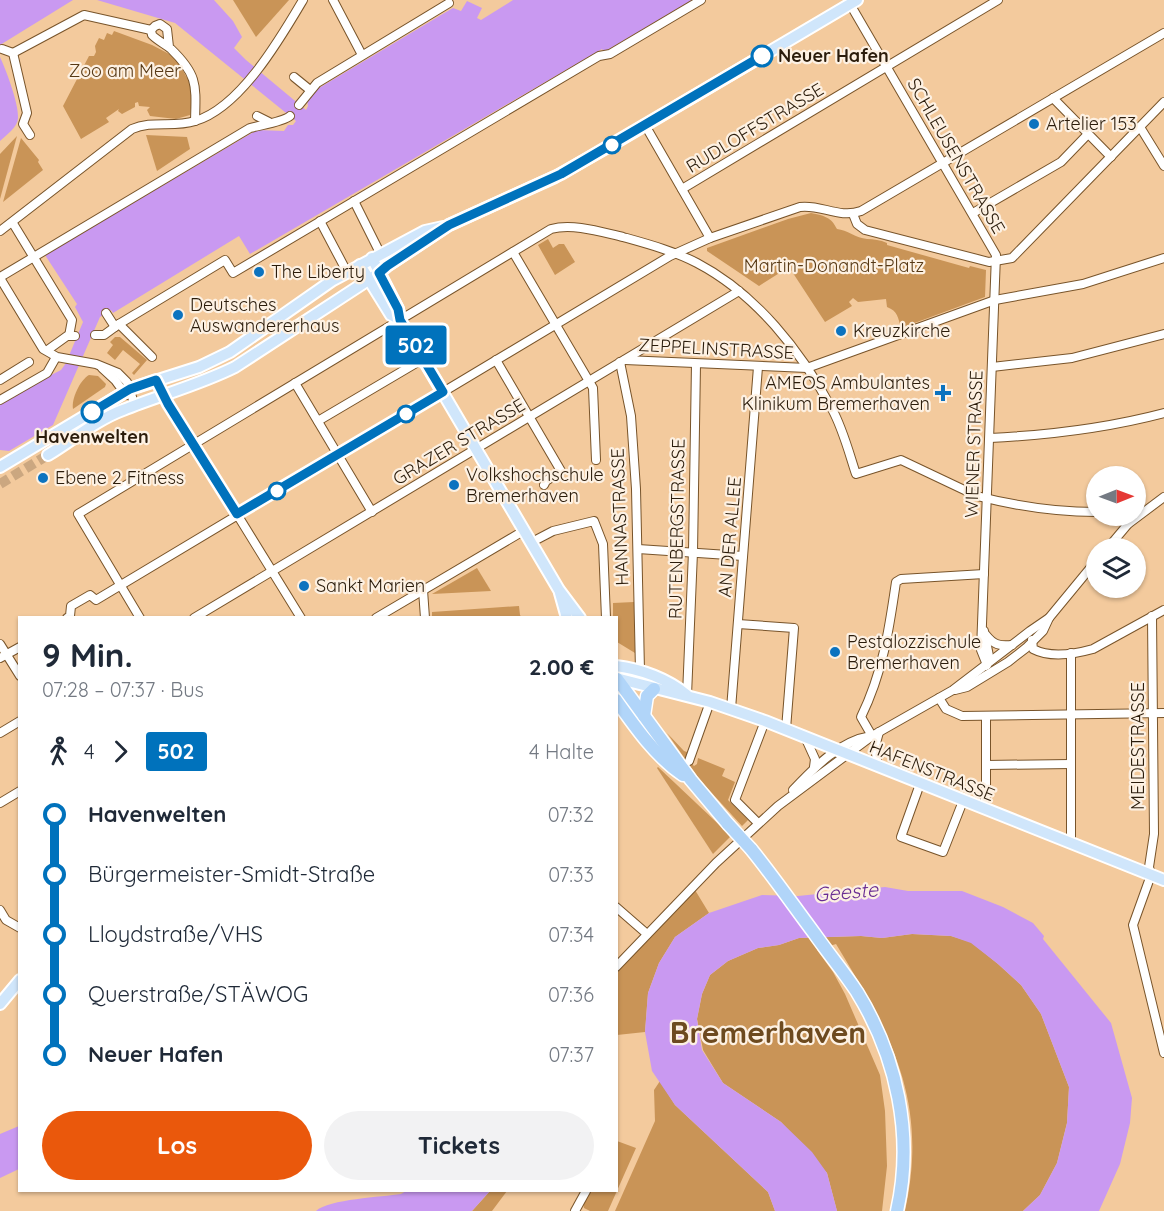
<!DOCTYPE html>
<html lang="de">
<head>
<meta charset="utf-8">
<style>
  body { margin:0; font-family:Quicksand,sans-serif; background:#f2f2f3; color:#1f2937; height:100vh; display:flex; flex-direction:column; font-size:22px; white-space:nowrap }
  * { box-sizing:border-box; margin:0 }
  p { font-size:20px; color:#747a83 }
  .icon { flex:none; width:33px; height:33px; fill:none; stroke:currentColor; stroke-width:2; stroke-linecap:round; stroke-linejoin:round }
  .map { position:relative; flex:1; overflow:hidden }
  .panel { position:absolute; left:18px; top:616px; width:600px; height:576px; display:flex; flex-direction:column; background:#fff; border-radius:0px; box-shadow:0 2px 4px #0004 }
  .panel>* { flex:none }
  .badge { padding:0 12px; border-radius:4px; font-size:21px; line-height:39px }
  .needle { width:39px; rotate:89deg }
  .buttons { position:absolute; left:1086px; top:466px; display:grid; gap:12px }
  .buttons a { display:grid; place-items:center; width:60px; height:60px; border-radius:50%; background:#fff; box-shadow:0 2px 4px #0004; font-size:30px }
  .map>.badge { position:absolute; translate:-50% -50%; box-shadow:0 0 0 3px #fff }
  .legs { display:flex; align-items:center; gap:9px; height:66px; padding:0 24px; font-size:20px }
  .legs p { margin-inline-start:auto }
  .head { display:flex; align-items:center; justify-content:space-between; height:102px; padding:0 24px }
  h1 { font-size:33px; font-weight:700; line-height:45px }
  .action { display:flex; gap:12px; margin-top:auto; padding:12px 24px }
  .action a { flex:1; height:69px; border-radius:36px; background:#ea580c; color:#fff; font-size:24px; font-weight:700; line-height:69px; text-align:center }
  .action a+a { background:#f2f2f3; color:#1f2937 }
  ul { padding:0 24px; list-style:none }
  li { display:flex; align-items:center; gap:21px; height:60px; font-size:22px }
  li i { display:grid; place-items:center; width:9px; height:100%; margin:0 8px; background:currentColor }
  li i::after { content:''; width:15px; height:15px; margin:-8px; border:4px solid; border-radius:50%; background:#fff }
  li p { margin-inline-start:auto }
  li:first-child i { background:linear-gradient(#0000 50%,currentColor 0) }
  li:last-child i { background:linear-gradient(currentColor 50%,#0000 0) }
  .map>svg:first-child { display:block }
  .green { fill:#c99457 }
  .water { fill:#c999f1 }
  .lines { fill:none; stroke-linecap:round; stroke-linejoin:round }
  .major-tunnel { stroke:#cba780; stroke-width:10; stroke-dasharray:10 5; stroke-linecap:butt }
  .minor-casing { stroke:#78542a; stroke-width:10 }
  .major-casing { stroke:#fff; stroke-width:14 }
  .highway-casing { stroke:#fff; stroke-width:15 }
  .minor { stroke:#fff; stroke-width:8 }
  .major { stroke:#d0e6fb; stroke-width:10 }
  .highway { stroke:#b1d5f9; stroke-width:12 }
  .highway-bridge-casing { stroke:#fff; stroke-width:15; stroke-linecap:butt }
  .highway-bridge { stroke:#b1d5f9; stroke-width:12 }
  .line-1-casing { stroke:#fff; stroke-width:14 }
  .line-1 { stroke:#0072bc; stroke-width:9 }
  .stop-1-dot { fill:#fff; stroke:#0072bc; stroke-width:3 }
  .poi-dot { fill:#0c73bf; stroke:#fdf1e3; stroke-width:2 }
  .labels { text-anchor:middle; stroke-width:4.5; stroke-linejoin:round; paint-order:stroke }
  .stop-label { font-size:18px; font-weight:bold; fill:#2b1c0b; stroke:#fdf1e3; text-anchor:start }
  .park-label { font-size:18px; fill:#573915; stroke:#fdf1e3 }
  .poi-label { font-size:18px; fill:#2b1c0b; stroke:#fdf1e3; text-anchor:start }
  .street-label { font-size:18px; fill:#2b1c0b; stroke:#fdf1e3 }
  .water-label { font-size:20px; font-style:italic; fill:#692c92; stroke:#fdf1e3 }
  .town-label { font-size:30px; font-weight:bold; fill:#6d4a1f; stroke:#fdf1e3 }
</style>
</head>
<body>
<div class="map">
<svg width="1164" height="1211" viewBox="0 0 1164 1211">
  <rect width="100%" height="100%" fill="#f3ca9d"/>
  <!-- green -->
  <g class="green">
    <path d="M233,0h56l-33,37z"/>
    <path d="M114,31l38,14 23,12 15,26 2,17 -2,15 -14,4 -26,-3 -3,-6 3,-3 -11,-1 -1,-4 -3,1v4l-13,7 -4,-3 1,-2 -13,9 3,4 -28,17 -18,-33 26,-50h5l2,-4 -1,-6 4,-8 5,2 3,-7 5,2z"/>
    <path d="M146,135l41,2 3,12 -33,22z"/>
    <path d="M17,136l-17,63v-45z"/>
    <path d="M21,138l18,22 -1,2 5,8 -40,32z"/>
    <path d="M811,213c14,3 20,4 26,16 10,1 19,9 30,10 7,0 13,1 20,4v2l82,23 1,-2 16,4 -1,27 -84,31c-3,-10 -3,-17 -14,-21l-1,-8 -28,3 -5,-4 -4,4 3,4 -27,16 -36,-55 -30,19 -52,-35v-3l81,-29z"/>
    <path d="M548,239l5,9 6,-4h5l11,18 -20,13 -17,-30z"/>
    <path d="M115,337h5l27,23 -13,15 -2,-2 8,-9 -17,-14 -8,10 -8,-7 6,-8 -3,-3z"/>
    <path d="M89,375l9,1 8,8 -1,3 -32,22c-2,-10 7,-29 16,-34z"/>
    <path d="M477,568l14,23 -59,3z"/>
    <path d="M634,602l1,51 -18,-11 -1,-24h-3v-15z"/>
    <path d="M519,606l1,9 2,3h-90v-6z"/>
    <path d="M667,733l17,18 6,2 -1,8 5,5 3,-2 1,-6 27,11 -3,7 13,6 -7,18 20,20 -6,6 -43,-47z"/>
    <path d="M658,767l73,69 -18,18 -56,-86z"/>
    <path d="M695,890l14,23 -34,24 -16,26 -11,30 -3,39 -28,3v-64z"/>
    <path d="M912,934l39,2 20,6 27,22 23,21 20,29 28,73 -2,36 -10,40 -17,32 -17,16h-118c24,-111 -14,-176 -69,-267l-19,6 16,22 12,22 35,81 5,36 2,55 -5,45h-45l-10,-38 -46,-51 -58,-39 -20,-33 -6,-31 5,-25 8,-19 18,-14 30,-13 21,-3 20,-7 62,-2 21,2z"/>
    <path d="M660,1081l15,24 93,87 7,19h-160l40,-90 -1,-31z"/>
    <path d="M617,1141l19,7 -28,63h-18l-6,-3 -1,-4 6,-13h27z"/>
    <path d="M490,1191h17l-15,20h-20z"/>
  </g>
  <!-- water -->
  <g class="water">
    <path d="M0,0h73l-73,45z"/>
    <path d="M97,0h117l19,21 9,16 -8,11 12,12 60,50 2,-4 -1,-6 12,-12 122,-73 12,-7 8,3 6,-10 15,7 -5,10 4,2 32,-20h179l-88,52 -2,-3 -352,205 -11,-18 -126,77 -2,-3 -11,7 -47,108 -44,26 -9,-1v-49l61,-31 5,-7 17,-41 -8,-15 2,-3 -2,-3 -30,-46 212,-125 27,1 4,-6h5l3,-4 -121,-98z"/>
    <path d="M0,57c6,13 19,47 18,61 0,9 -12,17 -18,23z"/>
    <path d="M885,887l23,4h54l41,16 30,16 11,13 -1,3 68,84 21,75 -2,25 -10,41 -21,47h-76l17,-16 17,-32 10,-40 2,-36 -28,-73 -20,-29 -23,-21 -27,-21 -20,-7 -39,-2 -30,4 -21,-2 -62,2 -20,7 -21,3 -30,13 -18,14 -8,19 -5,25 5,31 21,33 58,39 31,30 15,21 10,38h-62l-7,-19 -93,-87 -23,-34 -7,-39 3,-39 11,-30 16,-26 34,-24 53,-18 36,1z"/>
    <path d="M19,1126v43l-19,9v-44z"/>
    <path d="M406,1191h84l-18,20h-156c13,-12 66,-14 85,-17z"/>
  </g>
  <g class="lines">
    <!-- major-tunnel -->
    <path class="major-tunnel" d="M0,484l48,-29"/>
    <!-- minor casing -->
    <g class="minor-casing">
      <g id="minor">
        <path d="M333,0l29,55"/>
        <path d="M850,4l146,251 -15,395 6,15"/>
        <path d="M169,47l-2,-18 -7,-5 -5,2 -4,4 1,5c6,6 13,9 19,14 27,26 25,36 24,72"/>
        <path d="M2,49l11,4 14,60 -4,11 7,11"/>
        <path d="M13,53l71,-38 67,15"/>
        <path d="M294,77l16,13"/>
        <path d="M1053,98l58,59"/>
        <path d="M299,105l18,-22 132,-80"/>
        <path d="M257,116l12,6"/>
        <path d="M645,125l65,113"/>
        <path d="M1140,127l24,39"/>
        <path d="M682,189l316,-189"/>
        <path d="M354,201l26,52"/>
        <path d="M973,213l88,-51 27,-28"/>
        <path d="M853,214l4,10 8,6 124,32 23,-4 152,-156"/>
        <path d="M320,221l27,51"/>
        <path d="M14,225l58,95 -3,16"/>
        <path d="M0,231l132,-102c20,-9 42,-1 63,-8 45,-13 85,-82 108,-121"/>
        <path d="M513,252l80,136 3,72"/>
        <path d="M2,276l248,-148c11,-3 33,-6 40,-12"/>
        <path d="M0,278l43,71 14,8 39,7 22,9 9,9 8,24"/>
        <path d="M106,313l9,14"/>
        <path d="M119,324l33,33"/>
        <path d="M95,335h9l15,-11 106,-64 8,13 366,-217 11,-2 91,-54"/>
        <path d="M49,349l18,-13h8"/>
        <path d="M496,360l65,111 -15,10 -2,4"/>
        <path d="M625,360l182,8 188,-68 88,-16 81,-26"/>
        <path d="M620,362l11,54 5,73 4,182"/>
        <path d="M992,367l80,-9 92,-24"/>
        <path d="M102,368l13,12 11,15"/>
        <path d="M0,380l29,-18"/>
        <path d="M156,380l13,24 132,214"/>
        <path d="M295,383l77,129"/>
        <path d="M0,400l47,-27 8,-14"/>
        <path d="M318,421l105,-62"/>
        <path d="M990,438c59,-3 117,-10 174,-25"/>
        <path d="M1118,516l10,8"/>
        <path d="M532,542l21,-11 41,-10 9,23 3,74"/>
        <path d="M638,549l105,7"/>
        <path d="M1107,549l21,-25 36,-27"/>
        <path d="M423,590l2,28"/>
        <path d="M1152,616l2,218 -5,33 2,8 -18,50 31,128"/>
        <path d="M67,618l3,-2 1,-10 19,-11 6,5 574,-344 40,-18 90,-31c21,-3 39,12 61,4l303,-178"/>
        <path d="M140,618l-62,-104 473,-285c22,-6 50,3 72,8 25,7 51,14 74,26 59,31 104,88 135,146 11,20 17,44 24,65l45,-14 76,36c39,10 79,16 119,16"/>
        <path d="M194,618l545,-327"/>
        <path d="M376,618l149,-88"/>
        <path d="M738,624l56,4 -8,101"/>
        <path d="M984,631l5,25 -3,10"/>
        <path d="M986,635c8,10 13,11 26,10"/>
        <path d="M1032,640l1,9c17,9 42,5 60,0l71,-39"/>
        <path d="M0,644l20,32"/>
        <path d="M0,658l20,-11"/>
        <path d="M955,690l12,-3 41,-25 18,-14 17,-17 6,-13 47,-57"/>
        <path d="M687,695l6,-143 3,-188"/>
        <path d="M939,698l7,11 16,7 202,-3"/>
        <path d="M731,709l27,-342"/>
        <path d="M0,733l20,-12"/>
        <path d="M872,736l-11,-19c22,-45 28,-87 35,-135l5,-3 83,-5"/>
        <path d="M805,737l10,22 -1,8"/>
        <path d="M689,761l21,-59"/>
        <path d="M986,765l85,-1"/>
        <path d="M878,767l-3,-20 4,-15"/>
        <path d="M920,784l-19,53 42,15 20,-51"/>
        <path d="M793,790c21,-22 46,-49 78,-54"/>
        <path d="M0,803l20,-12"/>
        <path d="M982,808l4,-12v-80"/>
        <path d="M758,823l-23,-23 30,-79"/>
        <path d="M1071,843v-190"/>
        <path d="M616,907l31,27"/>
        <path d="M0,910l6,10 14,8"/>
        <path d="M616,967l100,-104 62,-57 94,-70 81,-46 77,-59 19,-13"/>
        <path d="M575,1211l11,-20"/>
      </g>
    </g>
    <!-- major casing -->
    <g class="major-casing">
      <g id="major">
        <path d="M372,258l26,51 2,11 159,270 21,28"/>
        <path d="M360,265l31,50 9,5"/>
        <path d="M48,455c25,-15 48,-35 75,-45 37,-15 76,-25 112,-43l144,-94 8,-7 62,-41 106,-48 60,-34 242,-143"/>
        <path d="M0,467l130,-78 69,-22 31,-15 103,-72 92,-49 18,-4"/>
        <path d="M560,593l7,25"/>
        <path d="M616,666c25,3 52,13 71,29"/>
        <path d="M616,678l94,24 55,19 399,159"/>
        <path d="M0,1004l20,-24"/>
      </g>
    </g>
    <!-- highway casing -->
    <g class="highway-casing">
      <g id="highway">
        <path d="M617,679l74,101 37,44"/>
        <path d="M616,700c19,27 40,57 67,75"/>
        <path d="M644,716l3,-20 7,-7"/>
        <path d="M751,849c22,27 42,56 63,84 14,20 30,39 43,59 40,65 57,144 40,219"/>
      </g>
    </g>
    <!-- minor -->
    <use href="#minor" class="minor"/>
    <!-- major -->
    <use href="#major" class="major"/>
    <!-- highway -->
    <use href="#highway" class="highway"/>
    <!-- highway-bridge casing -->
    <g class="highway-bridge-casing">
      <path id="highway-bridge" d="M728,824l23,25"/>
    </g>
    <!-- highway-bridge -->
    <use href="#highway-bridge" class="highway-bridge"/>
  </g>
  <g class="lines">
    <!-- line-1 casing -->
    <g class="line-1-casing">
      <path id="line-1" d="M92,412l38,-23 26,-9 12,24 69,110 206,-122 -43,-72 -2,-11 -19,-36 8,-7 62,-41 112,-51 201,-118"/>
    </g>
    <!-- line-1 -->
    <use href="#line-1" class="line-1"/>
  </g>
  <!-- markers -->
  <g class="stop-1-dot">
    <circle cx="762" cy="56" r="10"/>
    <circle cx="612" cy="145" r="8"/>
    <circle cx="92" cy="412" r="10"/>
    <circle cx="406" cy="414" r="8"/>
    <circle cx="277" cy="491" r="8"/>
  </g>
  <g class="poi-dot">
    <circle cx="1034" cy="124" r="6"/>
    <circle cx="259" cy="272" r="6"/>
    <circle cx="178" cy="315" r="6"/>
    <circle cx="841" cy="331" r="6"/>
    <path d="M940 384h6v6h6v6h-6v6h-6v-6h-6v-6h6z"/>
    <circle cx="43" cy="478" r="6"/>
    <circle cx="454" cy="485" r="6"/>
    <circle cx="304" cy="586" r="6"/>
    <circle cx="835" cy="652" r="6"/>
  </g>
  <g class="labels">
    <!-- stop labels -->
    <g class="stop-label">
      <text x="778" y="62">Neuer Hafen</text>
      <text x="92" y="443" text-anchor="middle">Havenwelten</text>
    </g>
    <!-- park labels -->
    <g class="park-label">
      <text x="125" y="77">Zoo am Meer</text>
      <text x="834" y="272">Martin-Donandt-Platz</text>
    </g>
    <!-- poi labels -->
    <g class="poi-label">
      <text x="1046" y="130">Artelier 153</text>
      <text x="271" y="278">The Liberty</text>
      <text x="190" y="311">Deutsches<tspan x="190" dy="21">Auswandererhaus</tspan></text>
      <text x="853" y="337">Kreuzkirche</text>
      <text x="930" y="389" text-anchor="end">AMEOS Ambulantes<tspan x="930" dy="21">Klinikum Bremerhaven</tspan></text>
      <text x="466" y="481">Volkshochschule<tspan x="466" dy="21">Bremerhaven</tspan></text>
      <text x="55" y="484">Ebene 2 Fitness</text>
      <text x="316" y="592">Sankt Marien</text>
      <text x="847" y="648">Pestalozzischule<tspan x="847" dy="21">Bremerhaven</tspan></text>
    </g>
    <!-- street labels -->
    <g class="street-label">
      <text transform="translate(755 128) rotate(-31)" y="6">RUDLOFFSTRASSE</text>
      <text transform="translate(956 156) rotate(60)" y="6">SCHLEUSENSTRASSE</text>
      <text transform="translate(716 349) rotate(3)" y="6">ZEPPELINSTRASSE</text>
      <text transform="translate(459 442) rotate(-31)" y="6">GRAZER STRASSE</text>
      <text transform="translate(974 444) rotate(-88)" y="6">WIENER STRASSE</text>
      <text transform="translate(620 517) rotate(-92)" y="6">HANNASTRASSE</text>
      <text transform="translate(677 529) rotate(-89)" y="6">RUTENBERGSTRASSE</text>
      <text transform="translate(730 537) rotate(-85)" y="6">AN DER ALLEE</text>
      <text transform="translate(1138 746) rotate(-90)" y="6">MEIDESTRASSE</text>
      <text transform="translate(932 771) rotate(22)" y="6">HAFENSTRASSE</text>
    </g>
    <!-- water labels -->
    <g class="water-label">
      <text transform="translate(846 892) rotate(-5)" y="7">Geeste</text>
    </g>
    <!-- town labels -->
    <g class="town-label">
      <text x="768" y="1043">Bremerhaven</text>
    </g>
  </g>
</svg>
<div class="buttons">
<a><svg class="needle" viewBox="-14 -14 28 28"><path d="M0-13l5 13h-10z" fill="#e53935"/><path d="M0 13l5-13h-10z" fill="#747a83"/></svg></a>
<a><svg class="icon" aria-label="layers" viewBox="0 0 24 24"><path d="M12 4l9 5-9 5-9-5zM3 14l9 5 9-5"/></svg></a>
</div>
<b class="badge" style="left:416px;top:345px;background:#0072bc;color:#fff">502</b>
<section class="panel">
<div class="head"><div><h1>9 Min.</h1><p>07:28 – 07:37 · Bus</p></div><b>2.00 €</b></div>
<div class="legs"><svg class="icon" aria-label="walk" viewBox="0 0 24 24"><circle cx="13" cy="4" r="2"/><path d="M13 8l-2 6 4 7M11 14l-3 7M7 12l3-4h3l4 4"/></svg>4<svg class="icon" aria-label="forward" viewBox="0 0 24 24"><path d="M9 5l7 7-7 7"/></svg><b class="badge" style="background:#0072bc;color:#fff">502</b><p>4 Halte</p></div>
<ul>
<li><i style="color:#0072bc"></i><b>Havenwelten</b><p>07:32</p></li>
<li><i style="color:#0072bc"></i><span>Bürgermeister-Smidt-Straße</span><p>07:33</p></li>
<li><i style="color:#0072bc"></i><span>Lloydstraße/VHS</span><p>07:34</p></li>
<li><i style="color:#0072bc"></i><span>Querstraße/STÄWOG</span><p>07:36</p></li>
<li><i style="color:#0072bc"></i><b>Neuer Hafen</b><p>07:37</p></li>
</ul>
<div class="action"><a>Los</a><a>Tickets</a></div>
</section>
</div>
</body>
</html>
